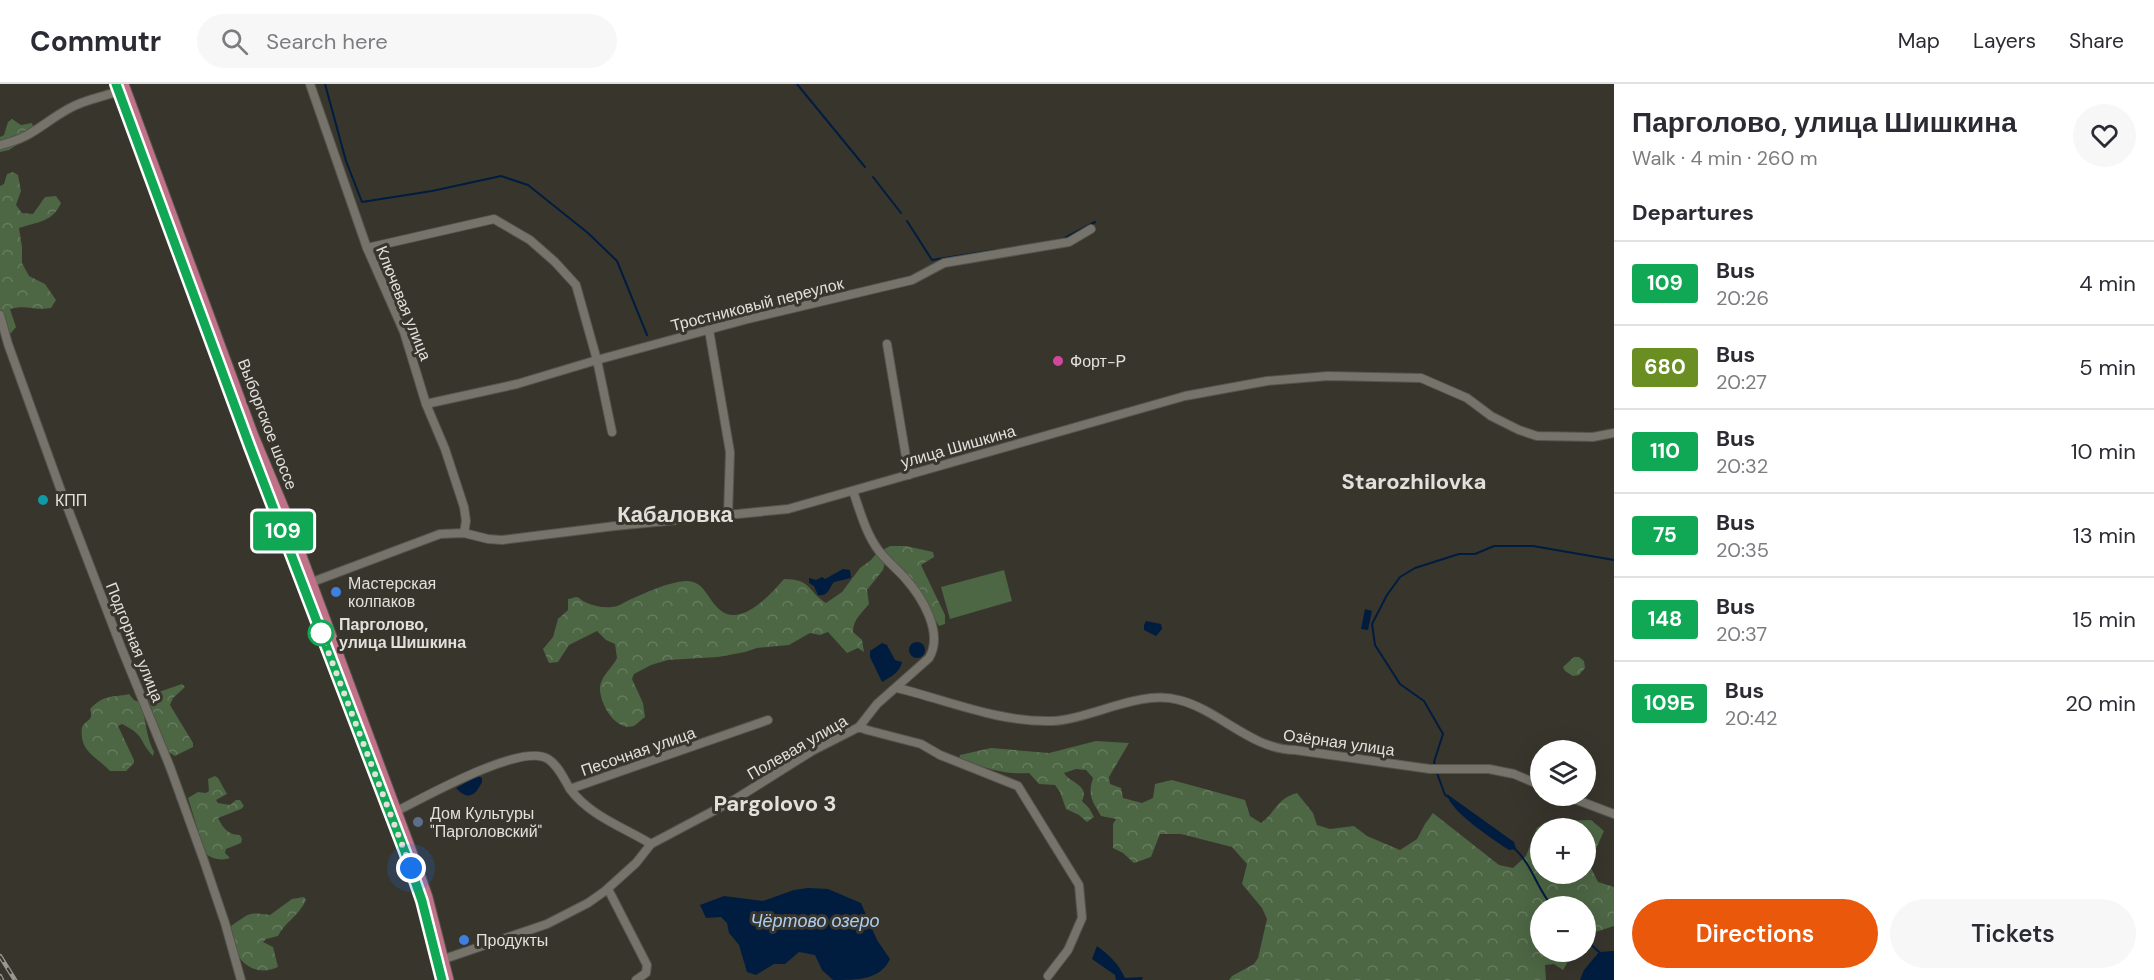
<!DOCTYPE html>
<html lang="en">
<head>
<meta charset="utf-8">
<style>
  body { margin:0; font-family:"DM Sans",sans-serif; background:#f7f7f7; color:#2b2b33; height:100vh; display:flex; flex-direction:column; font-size:22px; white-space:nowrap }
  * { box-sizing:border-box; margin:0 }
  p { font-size:20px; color:#7c7c81 }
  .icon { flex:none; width:33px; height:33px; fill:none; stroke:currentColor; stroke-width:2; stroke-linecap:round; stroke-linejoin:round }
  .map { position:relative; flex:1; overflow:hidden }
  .details { display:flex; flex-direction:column; background:#fff; width:540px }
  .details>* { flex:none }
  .badge { padding:0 12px; border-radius:4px; font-size:21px; line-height:39px }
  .fabs { position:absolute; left:1530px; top:656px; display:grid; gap:12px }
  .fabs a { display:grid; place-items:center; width:66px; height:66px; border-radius:50%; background:#fff; box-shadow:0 6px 24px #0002; font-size:30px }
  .you { position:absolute; width:30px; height:30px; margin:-15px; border:4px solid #fff; border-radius:50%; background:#1a73e8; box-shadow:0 0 0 9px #1a73e833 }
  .map>.badge { position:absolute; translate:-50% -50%; box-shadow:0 0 0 3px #fff }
  h2 { padding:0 18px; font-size:22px; line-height:54px }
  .round { display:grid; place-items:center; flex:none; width:63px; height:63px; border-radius:32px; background:#f7f7f7 }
  .headline { display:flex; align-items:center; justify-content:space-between; height:102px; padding:0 18px }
  h1 { font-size:28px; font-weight:600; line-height:45px }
  .action { display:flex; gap:12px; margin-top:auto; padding:12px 18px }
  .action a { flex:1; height:69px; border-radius:36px; background:#ea580c; color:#fff; font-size:24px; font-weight:600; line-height:69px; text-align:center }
  .action a+a { background:#f7f7f7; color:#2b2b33 }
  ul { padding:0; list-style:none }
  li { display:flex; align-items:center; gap:18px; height:84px; padding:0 18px; border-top:2px solid #e1e1e2 }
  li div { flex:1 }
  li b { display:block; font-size:22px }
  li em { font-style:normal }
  li .badge { min-width:66px; font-weight:700; text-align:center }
  header { display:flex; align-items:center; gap:36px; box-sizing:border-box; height:84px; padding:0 30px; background:#fff; border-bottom:2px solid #e1e1e2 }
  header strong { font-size:28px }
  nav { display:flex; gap:33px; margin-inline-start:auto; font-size:21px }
  .search { width:420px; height:54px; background:#f7f7f7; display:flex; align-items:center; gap:15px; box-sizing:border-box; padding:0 21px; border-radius:33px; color:#7c7c81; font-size:22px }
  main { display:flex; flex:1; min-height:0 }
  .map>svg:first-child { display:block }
  .grass { fill:#4d6644 }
  .forest { fill:url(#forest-crowns) }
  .water { fill:#001d3f }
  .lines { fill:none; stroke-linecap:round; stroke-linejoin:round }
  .stream { stroke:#001d3f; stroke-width:2 }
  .minor-casing { stroke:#55544d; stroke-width:10 }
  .major-casing { stroke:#55544d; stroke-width:11 }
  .minor { stroke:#76736b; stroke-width:8 }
  .major { stroke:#bf7288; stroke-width:9 }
  .rail-casing { stroke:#989790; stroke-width:4.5 }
  .rail { stroke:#38352d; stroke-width:2; stroke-dasharray:7; stroke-linecap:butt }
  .line-casing { stroke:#fff; stroke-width:14 }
  .line { stroke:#10a855; stroke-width:9 }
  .walk { stroke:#e1e0db; stroke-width:6; stroke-dasharray:0 10.8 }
  .hotel-dot { fill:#d1479c; stroke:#38352d; stroke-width:2 }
  .culture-dot { fill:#0f9aa8; stroke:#38352d; stroke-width:2 }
  .shop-dot { fill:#3f7fe0; stroke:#38352d; stroke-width:2 }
  .stop-dot { fill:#fff; stroke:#10a855; stroke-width:3 }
  .service-dot { fill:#5c6f8a; stroke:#38352d; stroke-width:2 }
  .labels { text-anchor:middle; stroke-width:6; stroke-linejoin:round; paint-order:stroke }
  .street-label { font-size:16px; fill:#e1e0db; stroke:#38352d }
  .poi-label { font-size:16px; fill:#e1e0db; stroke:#38352d; text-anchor:start }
  .stop-label { font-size:16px; font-weight:bold; fill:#e1e0db; stroke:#38352d; text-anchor:start }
  .water-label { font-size:18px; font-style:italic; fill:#accdf2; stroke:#38352d }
  .district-label { font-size:22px; font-weight:bold; fill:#e1e0db; stroke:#38352d }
</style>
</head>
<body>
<header>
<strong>Commutr</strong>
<div class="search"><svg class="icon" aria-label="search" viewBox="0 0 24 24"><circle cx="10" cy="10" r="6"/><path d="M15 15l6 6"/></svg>Search here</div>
<nav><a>Map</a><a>Layers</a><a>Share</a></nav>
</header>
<main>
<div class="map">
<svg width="1614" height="896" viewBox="0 0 1614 896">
  <defs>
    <pattern id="forest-crowns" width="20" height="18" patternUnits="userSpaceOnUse" patternTransform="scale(1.5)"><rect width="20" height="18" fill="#4d6644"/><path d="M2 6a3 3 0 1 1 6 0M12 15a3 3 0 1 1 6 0" fill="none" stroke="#667c5e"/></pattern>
  </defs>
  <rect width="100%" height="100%" fill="#38352d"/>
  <!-- grass -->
  <path class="grass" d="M1004,486l8,31 -62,18 -9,-32z"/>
  <!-- forest -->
  <g class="forest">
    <path d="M12,35l9,6 11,-2 3,10 -26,17 -9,2v-15l4,-2 4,-13z"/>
    <path d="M13,88l5,3 3,16 -5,14 6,8 11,1 12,-17 11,-1 5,7c-8,19 -24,19 -42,25l3,19v16l7,13 16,8 11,16 -5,8c-16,3 -25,-4 -41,1l6,18 -5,6 -11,-11v-136l4,-2 3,-10z"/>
    <path d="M890,462h16l27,6 1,5 -13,8 24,50v9l-6,2c-14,-23 -27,-57 -53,-68l-3,12 -16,20 2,14c-7,9 -16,15 -16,28l9,8 2,12 -6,-4 -11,5 -19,-21 -8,3 -10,-2 -21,12 -32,3 -12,4 -27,5 -50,3 -17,5 -17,9 -2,5 11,24 2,14c-3,2 -8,7 -11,9 -19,6 -35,-24 -34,-39 1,-11 13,-20 17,-29l-2,-14 -9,-4 -9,-9 -28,14 -11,17 -9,1 -6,-14 10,-12 5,-18 10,-9v-11c3,0 6,-2 9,-2 3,1 5,4 8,5 8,4 18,6 27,5 6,0 11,-4 17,-7 16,-7 39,-18 57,-19 19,0 21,18 34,29 21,18 52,-17 64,-31 28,0 23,12 42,24l16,-11 18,-24 11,-8 6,-7z"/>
    <path d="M1574,573h5l5,4 1,7 -6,7 -6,1 -8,-5 -2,-4z"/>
    <path d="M182,600l3,3 -12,11 -3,7 23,38v4l-18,9 -8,-5 -19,-52 2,-4z"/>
    <path d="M129,610l5,6 7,3c5,17 5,34 13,49l-1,4c-15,-16 -7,-20 -31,-32l-4,2 16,34v3l-8,8h-16c-14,-15 -31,-19 -28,-44 5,-8 12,-6 8,-18 14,-15 21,-11 39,-15z"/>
    <path d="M1096,657l33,2 -20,34 1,7 11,4 2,10 19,5 11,-5 2,-14 17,-4 73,20 5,16 11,7c16,-12 15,-24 36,-30l16,20 4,12 13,4 24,-3 13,10 33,14 17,-11 8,-15 8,-11 66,52 14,3 13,-12 11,-28 9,-6 14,6h-20v45h46v-45h-25l1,-7 29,-1 13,11 -15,33 9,18 16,5v39l-28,9v-29h-46v45h34l-11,19 -9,-6 -9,1 1,15h-317l3,-4 22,-12 4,-6 9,-39 -5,-11 -20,-24 5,-20 -15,-17 -51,-13h-21l-9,23 -17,6 -11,-10 -10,-5v-24l3,-5 -15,-3c-8,-14 -14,-20 -8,-38l-7,-8 -10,-1 -12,4c6,10 26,12 18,28l7,7 5,9 -7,5 -8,-7 -13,-6 -6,-17 -5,-7 -16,-1 -10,-11c-26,2 -47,-6 -70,-15l1,-3 31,-7 58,5z"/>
    <path d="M215,692l3,2 9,16 -11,6 2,3 12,2 6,-5h4l4,6 -3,3 -23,9c5,10 10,17 22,17l2,4 -1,4 -15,6 -1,4 5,5c-8,3 -19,1 -25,-5l-17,-55 10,-6 8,1 3,-2 -1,-12z"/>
    <path d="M304,813l2,3c-7,16 -22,23 -28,36l-12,3 -3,3 10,5 5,20c-28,13 -49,-13 -47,-41 20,-13 16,-14 39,-11l22,-16z"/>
  </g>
  <!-- water -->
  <g class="water">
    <path d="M843,485l7,1 1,8 -17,4c-5,6 -6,15 -16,13l-4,-9 -5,-3v-5l7,2 6,-3 3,2z"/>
    <path d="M1365,525l7,2 -4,19 -7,-1z"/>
    <path d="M1146,537l15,3 1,5 -6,7 -12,-6v-5z"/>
    <circle cx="917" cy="566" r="8"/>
    <path d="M882,559l5,2 8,15 7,2c-2,11 -12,15 -20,20l-12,-25v-6z"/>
    <path d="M478,692l4,2v4c-7,14 -14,19 -26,6z"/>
    <path d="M1447,710l67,48 2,7 -7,1c-15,-10 -60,-39 -62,-56z"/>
    <path d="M808,804l20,1 33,14 16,37 13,19c-10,21 -32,21 -57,21l-11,-10 -7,-15 -16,-3 -14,12h-11l-18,11 -9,-3 -8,-27 -10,-12 -2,-10 -6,-6 -15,1 -6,-13 24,-9 39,5 31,-11z"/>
    <path d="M1097,862c11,8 22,18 28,32l18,-1 -1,3h-26l-1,-5 -23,-16z"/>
    <path d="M1614,867v29h-34l4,-10 15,-18z"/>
  </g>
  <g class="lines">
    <!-- stream -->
    <g class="stream">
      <path d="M325,0l21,77 16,41 70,-11 69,-15 27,9 60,48 29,28 30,74"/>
      <path d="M797,0l68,83"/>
      <path d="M873,93l28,36"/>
      <path d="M907,137l25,39 64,-10"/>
      <path d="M1043,159l20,-4 32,-17"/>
      <path d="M1435,682l-1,-4 9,-28 -19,-33 -24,-17 -25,-39 -3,-21 15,-29 13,-18 15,-9 44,-14h16l19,-8h39l81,14"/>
      <path d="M1437,689l8,22 3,2"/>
      <path d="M1514,764c18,16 23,41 38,58"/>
      <path d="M1586,856l13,12"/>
    </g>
    <!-- minor casing -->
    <g class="minor-casing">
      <g id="minor">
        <path d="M310,0l57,164 37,84 22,72 19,45 19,58 2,14 -2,12"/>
        <path d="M0,61c34,-8 42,-22 70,-37 16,-9 33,-11 49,-17"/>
        <path d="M367,164l127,-29 36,21 25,22 21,23 21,75 15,72"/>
        <path d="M0,231l8,29 52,144 61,159 49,120 34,94 21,62 16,57"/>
        <path d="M709,246l21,122 -2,64"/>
        <path d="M887,260l22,131"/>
        <path d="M426,320l91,-20 80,-24 151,-41 164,-39 32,-17 125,-21 22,-13"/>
        <path d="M853,407c7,20 13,43 26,60 8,10 18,18 26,27 17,19 39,55 24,80l-52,46 -18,23"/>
        <path d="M307,500l133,-50 24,-1 24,6 14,1 113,-14 173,-17 397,-113 82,-15 61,-5 93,2 46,20 24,18 28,14 18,6 56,1 21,-4"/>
        <path d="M897,604c50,12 103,35 156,33 39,-2 86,-32 126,-21 40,10 73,50 116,50l135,19h59l25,5 26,11"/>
        <path d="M570,705c20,27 53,38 81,55"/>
        <path d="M1564,711l50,19"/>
        <path d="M397,727c28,-14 125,-69 151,-52 10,6 16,20 22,30l198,-69"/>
        <path d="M608,805l39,76 -1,8 -10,7"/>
        <path d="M444,875l103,-35 41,-21 17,-12 31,-28 15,-19 83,-44 78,-49 47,-24 8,3 54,14 19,11 78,31 61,99 3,33 -14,32 -20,26"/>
      </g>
    </g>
    <!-- major casing -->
    <g class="major-casing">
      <g id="major">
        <path d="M116,0l134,363 155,405 17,49 20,79"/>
        <path d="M124,0l130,352 31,74 126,339 17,48 21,83"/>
      </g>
    </g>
    <!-- minor -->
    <use href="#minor" class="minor"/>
    <!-- major -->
    <use href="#major" class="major"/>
    <!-- rail casing -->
    <g class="rail-casing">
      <g id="rail">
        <path d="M0,872l15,24"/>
        <path d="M0,892l2,4"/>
      </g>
    </g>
    <!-- rail -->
    <use href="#rail" class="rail"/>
  </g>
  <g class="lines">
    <!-- line casing -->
    <g class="line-casing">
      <path id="line" d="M116,0l134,363 155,405 17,49 20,79"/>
    </g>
    <!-- line -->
    <use href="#line" class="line"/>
    <!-- walk -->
    <path class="walk" d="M321,549l90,235"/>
  </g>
  <!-- markers -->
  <circle class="hotel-dot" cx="1058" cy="277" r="6"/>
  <circle class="culture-dot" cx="43" cy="416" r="6"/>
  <g class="shop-dot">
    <circle cx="336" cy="508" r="6"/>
    <circle cx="464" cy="856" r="6"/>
  </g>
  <circle class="stop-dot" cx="321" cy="549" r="12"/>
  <circle class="service-dot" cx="418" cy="738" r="6"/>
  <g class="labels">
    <!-- street labels -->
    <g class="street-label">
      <text transform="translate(404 219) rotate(68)" y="6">Ключевая улица</text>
      <text transform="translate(757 220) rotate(-14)" y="6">Тростниковый переулок</text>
      <text transform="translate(268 340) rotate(69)" y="6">Выборгское шоссе</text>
      <text transform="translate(958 362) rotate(-16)" y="6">улица Шишкина</text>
      <text transform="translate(135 558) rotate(68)" y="6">Подгорная улица</text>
      <text transform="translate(1339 658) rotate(8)" y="6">Озёрная улица</text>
      <text transform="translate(797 663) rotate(-30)" y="6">Полевая улица</text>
      <text transform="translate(638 667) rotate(-19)" y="6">Песочная улица</text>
    </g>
    <!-- poi labels -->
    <g class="poi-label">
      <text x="1070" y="283">Форт-Р</text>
      <text x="55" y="422">КПП</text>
      <text x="348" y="505">Мастерская<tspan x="348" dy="18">колпаков</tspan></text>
      <text x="430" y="735">Дом Культуры<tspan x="430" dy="18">"Парголовский"</tspan></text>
      <text x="476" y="862">Продукты</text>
    </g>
    <!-- stop labels -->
    <g class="stop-label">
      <text x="339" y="546">Парголово,<tspan x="339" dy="18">улица Шишкина</tspan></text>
    </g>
    <!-- water labels -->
    <g class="water-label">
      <text x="815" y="843">Чёртово озеро</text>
    </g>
    <!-- district labels -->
    <g class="district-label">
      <text x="1414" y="405">Starozhilovka</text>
      <text x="675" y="438">Кабаловка</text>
      <text x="775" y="727">Pargolovo 3</text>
    </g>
  </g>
</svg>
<div class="fabs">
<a><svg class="icon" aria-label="layers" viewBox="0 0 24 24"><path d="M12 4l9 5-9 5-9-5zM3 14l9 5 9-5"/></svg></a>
<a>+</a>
<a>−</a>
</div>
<div class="you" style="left:411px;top:784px"></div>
<b class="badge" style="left:283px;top:447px;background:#10a855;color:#fff">109</b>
</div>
<section class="details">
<div class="headline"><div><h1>Парголово, улица Шишкина</h1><p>Walk · 4 min · 260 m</p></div><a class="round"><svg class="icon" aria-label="heart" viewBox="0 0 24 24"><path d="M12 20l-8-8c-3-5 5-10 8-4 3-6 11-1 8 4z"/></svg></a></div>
<h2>Departures</h2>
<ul>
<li><span class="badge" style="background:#10a855;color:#fff">109</span><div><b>Bus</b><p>20:26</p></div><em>4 min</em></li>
<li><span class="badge" style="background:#6b8e23;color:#fff">680</span><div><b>Bus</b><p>20:27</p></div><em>5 min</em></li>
<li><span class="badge" style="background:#10a855;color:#fff">110</span><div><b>Bus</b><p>20:32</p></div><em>10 min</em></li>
<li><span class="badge" style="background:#10a855;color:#fff">75</span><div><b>Bus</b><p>20:35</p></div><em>13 min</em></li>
<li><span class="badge" style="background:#10a855;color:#fff">148</span><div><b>Bus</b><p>20:37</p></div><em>15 min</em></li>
<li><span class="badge" style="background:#10a855;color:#fff">109Б</span><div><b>Bus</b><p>20:42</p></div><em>20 min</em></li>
</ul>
<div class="action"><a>Directions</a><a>Tickets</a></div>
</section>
</main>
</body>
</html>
